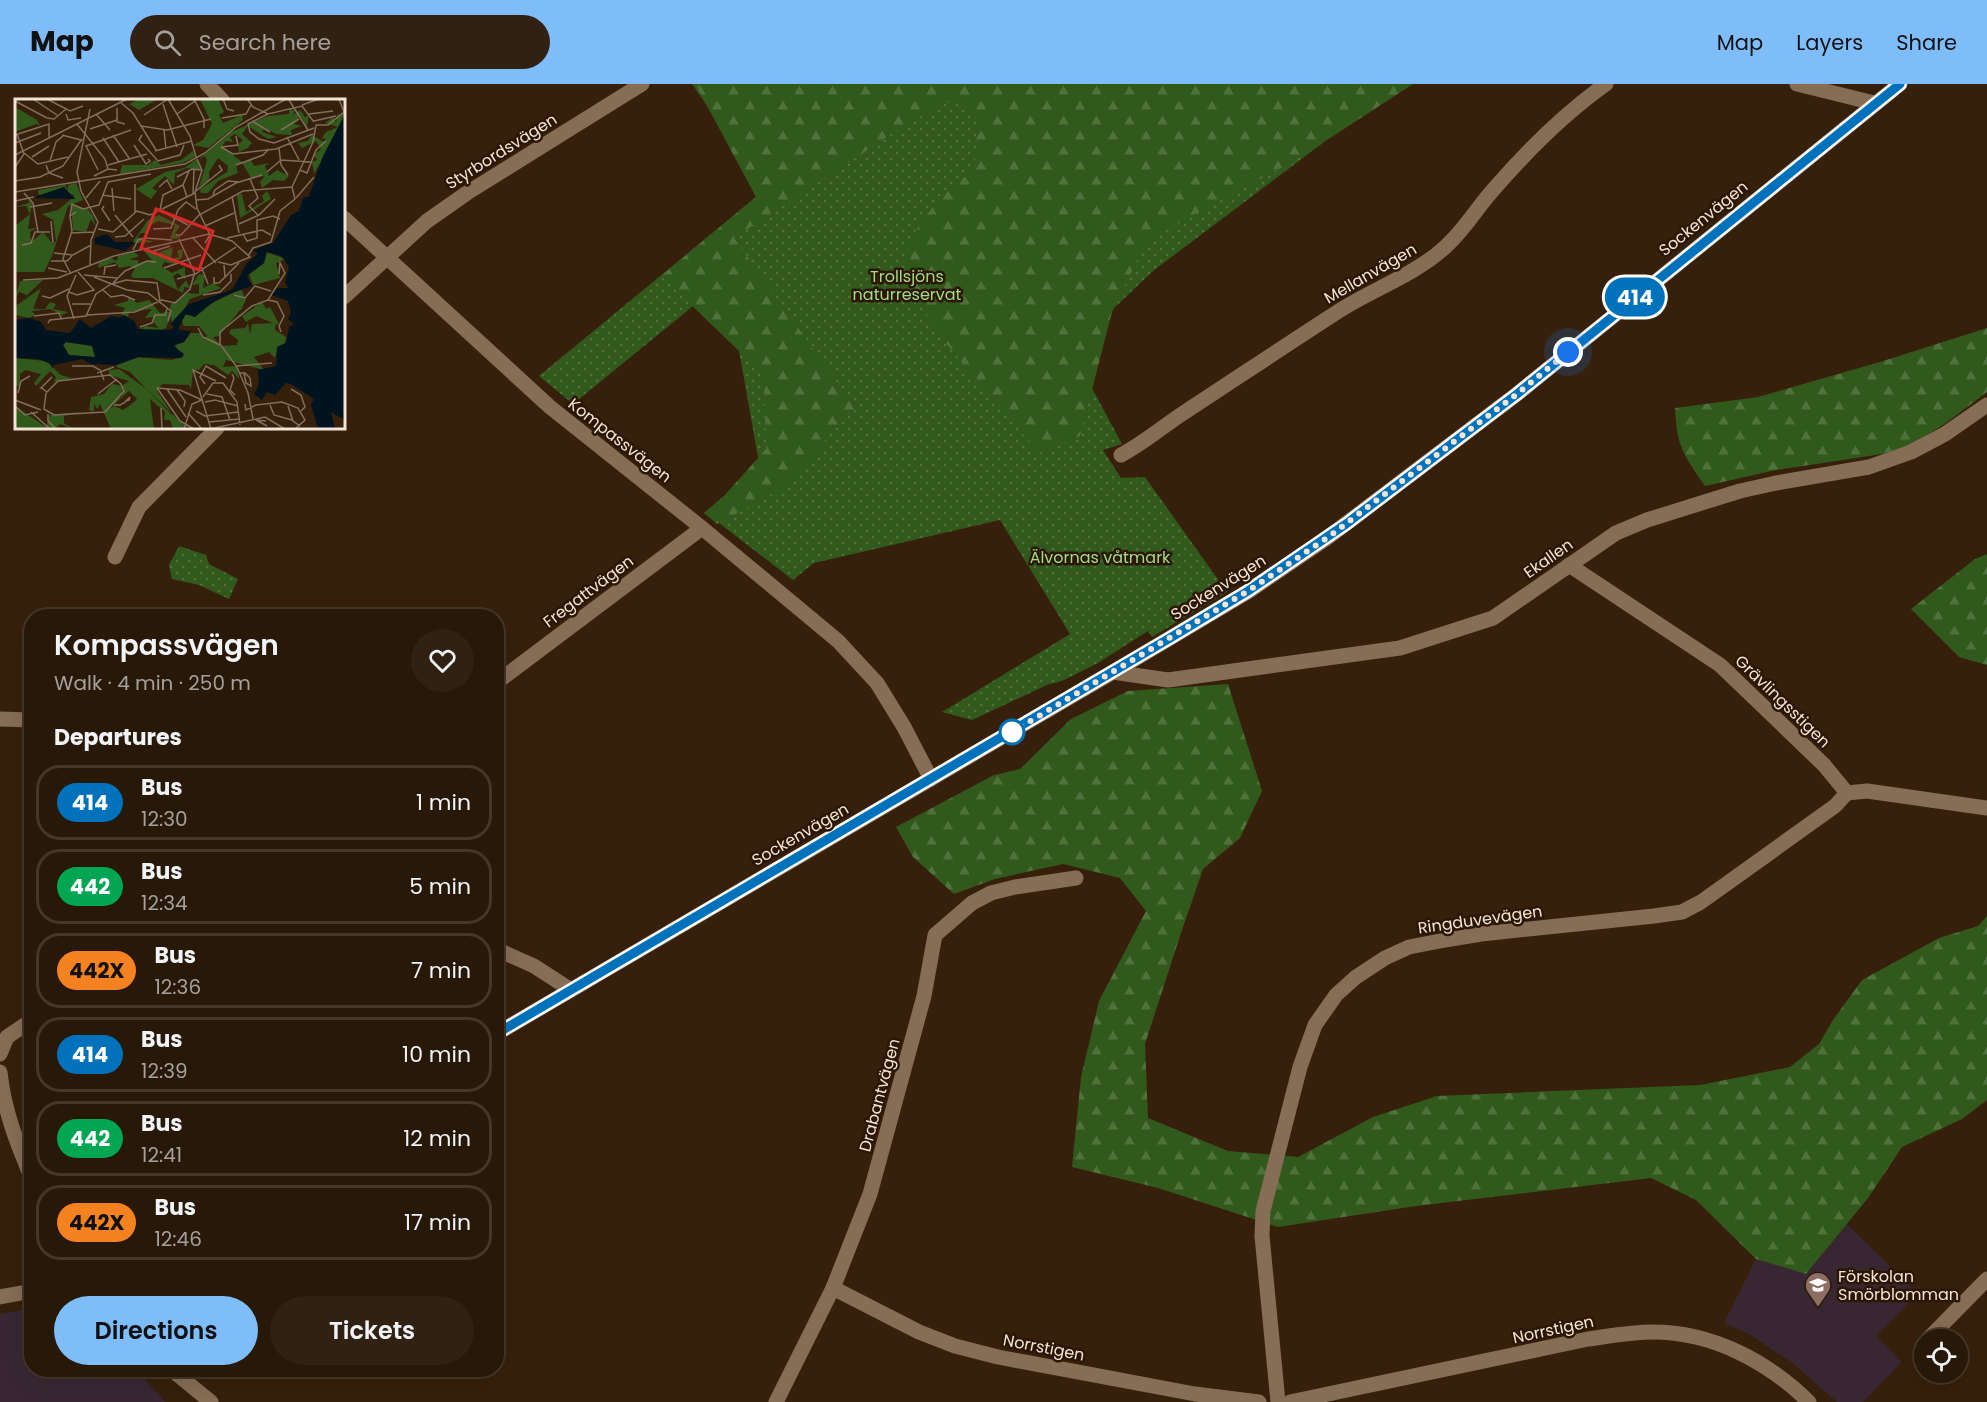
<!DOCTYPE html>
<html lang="en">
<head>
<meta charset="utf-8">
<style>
  body { margin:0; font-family:Poppins,sans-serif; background:#302112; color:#f1f3f6; height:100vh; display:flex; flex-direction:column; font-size:22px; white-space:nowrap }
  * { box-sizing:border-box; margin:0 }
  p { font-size:20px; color:#a5a09c }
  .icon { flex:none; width:33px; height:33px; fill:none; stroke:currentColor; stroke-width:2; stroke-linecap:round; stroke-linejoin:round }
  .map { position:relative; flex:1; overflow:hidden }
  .drawer { position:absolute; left:24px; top:525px; width:480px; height:768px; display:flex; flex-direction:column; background:#281808; border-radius:24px; box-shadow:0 6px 24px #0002,0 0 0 2px #443729 }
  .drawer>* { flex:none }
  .badge { padding:0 12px; border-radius:20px; font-size:21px; line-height:39px }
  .controls { position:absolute; left:1914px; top:1245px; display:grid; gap:12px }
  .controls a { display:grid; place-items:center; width:54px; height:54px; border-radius:50%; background:#281808; box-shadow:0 6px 24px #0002,0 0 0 2px #443729; font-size:30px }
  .you { position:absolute; width:30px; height:30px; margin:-15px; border:4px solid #fff; border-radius:50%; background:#1a73e8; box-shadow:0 0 0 9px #1a73e833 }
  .map>.badge { position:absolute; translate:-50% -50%; box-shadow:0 0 0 3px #fff }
  h2 { padding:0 30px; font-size:22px; line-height:54px }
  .round { display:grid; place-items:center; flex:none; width:63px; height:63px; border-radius:32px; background:#302112 }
  .head { display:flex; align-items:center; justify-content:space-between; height:102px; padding:0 30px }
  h1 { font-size:28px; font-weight:600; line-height:45px }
  .action { display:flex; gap:12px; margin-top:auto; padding:12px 30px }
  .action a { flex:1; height:69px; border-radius:36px; background:#7ebdf9; color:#111; font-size:24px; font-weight:600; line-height:69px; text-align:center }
  .action a+a { background:#302112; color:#f1f3f6 }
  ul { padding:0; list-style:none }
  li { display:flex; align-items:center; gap:18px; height:75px; margin:0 12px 9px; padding:0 18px; border:3px solid #443729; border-radius:24px }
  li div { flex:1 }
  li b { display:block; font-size:22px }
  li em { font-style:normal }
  li .badge { min-width:66px; font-weight:700; text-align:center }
  header { display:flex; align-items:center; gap:36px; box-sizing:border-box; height:84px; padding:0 30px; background:#7ebdf9; color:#111 }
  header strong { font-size:28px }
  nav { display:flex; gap:33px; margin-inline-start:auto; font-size:21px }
  .search { width:420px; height:54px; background:#302112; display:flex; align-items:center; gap:15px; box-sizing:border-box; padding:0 21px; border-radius:33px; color:#a5a09c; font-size:22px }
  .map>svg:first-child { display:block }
  .education { fill:#382732 }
  .grass { fill:url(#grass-dots) }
  .forest { fill:url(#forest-firs) }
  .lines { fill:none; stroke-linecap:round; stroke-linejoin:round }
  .street { stroke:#866d56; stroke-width:15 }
  .secondary { stroke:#866d56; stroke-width:15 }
  .line-casing { stroke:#fff; stroke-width:14 }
  .line { stroke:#0072bc; stroke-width:9 }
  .walk { stroke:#f2e4d7; stroke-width:6; stroke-dasharray:0 10.8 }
  .stop-dot { fill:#fff; stroke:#0072bc; stroke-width:3 }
  .labels { text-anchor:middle; stroke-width:5; stroke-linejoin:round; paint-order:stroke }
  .street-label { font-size:16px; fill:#f2e4d7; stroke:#2b1703 }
  .park-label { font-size:16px; fill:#a0dc84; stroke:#2b1703 }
  .poi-label { font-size:16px; fill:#f2e4d7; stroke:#2b1703; text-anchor:start }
  .inset-river { fill:none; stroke:#001420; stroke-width:3 }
  .inset-road { fill:none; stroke:#816e5d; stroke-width:1.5 }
  .view { fill:#d62828; fill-opacity:0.15; stroke:#d62828; stroke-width:3 }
  .inset-edge { fill:none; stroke:#f2e4d7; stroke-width:3 }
</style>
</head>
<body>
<header>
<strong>Map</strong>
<div class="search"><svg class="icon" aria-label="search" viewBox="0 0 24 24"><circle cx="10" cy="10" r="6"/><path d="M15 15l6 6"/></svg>Search here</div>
<nav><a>Map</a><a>Layers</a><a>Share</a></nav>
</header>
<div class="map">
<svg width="1987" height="1318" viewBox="0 0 1987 1318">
  <defs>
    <pattern id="grass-dots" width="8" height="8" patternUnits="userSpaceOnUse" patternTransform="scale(1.5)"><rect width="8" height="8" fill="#31591b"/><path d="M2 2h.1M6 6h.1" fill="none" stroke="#4f713b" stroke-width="1.8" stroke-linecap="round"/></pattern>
    <pattern id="forest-firs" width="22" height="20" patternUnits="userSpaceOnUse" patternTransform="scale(1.5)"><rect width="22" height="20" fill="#31591b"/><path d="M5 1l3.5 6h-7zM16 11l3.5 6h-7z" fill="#4f713b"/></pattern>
  </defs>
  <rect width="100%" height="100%" fill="#36200b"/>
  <!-- education -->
  <g class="education">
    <path d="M1847,1140l71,70 -42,42 26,26 -39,40h-26l-46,-40 -42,-28 -25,-11 32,-64 50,15z"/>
    <path d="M31,1224l1,62h105l28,32h-165v-88z"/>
  </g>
  <!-- grass -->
  <g class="grass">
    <path d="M692,0h709l-248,187 -82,78 51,95 -19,6 18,28 24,-1 82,115 -75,45 -4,-6 -50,32 -36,18 -15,4 -75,35 -30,-8 128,-78 -70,-114 -186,43 -21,17 -83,-64 51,-42 -26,-146 -32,-30 -130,106 -34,-28 217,-179 -23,-54z"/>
    <path d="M179,462l27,9 3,9 29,15 -9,20 -30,-14 -27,-6 -3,-14z"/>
  </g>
  <!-- forest -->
  <g class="forest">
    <path d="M702,0h711l-112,73 -154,83 -35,72 -32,124 -41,17 -106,-125 -27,-57 3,-31 33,-46 30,-23 4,-17v-35l-24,-19 -42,22 -176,116 122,171 -25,23 -24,35 -31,25 -59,32 -13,-11 20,-17 42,-47 -2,-74 -103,-99 95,-79 -58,-108z"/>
    <path d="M1987,244v64l-41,31 -37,23 -27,8 -106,16 -71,16c-22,-32 -28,-39 -30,-78l83,-11 122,-35z"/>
    <path d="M1987,470v111l-28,-8 -48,-48 64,-50z"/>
    <path d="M1228,600l34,107 -22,47 -37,31 -22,64 -36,111 3,74 80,33 70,6 75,-40 64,-21 263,-11 90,-18 29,-23 14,-24 29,-40 77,-42 39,-12 9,-10v184l-25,19 -60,28 -34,51 -62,76 -50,-15 -60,-59 -45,-22 -235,28 -138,21 -120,-39 -86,-21 9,-90 18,-76 47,-90 -26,-33 -57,-14 -68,15 -41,15 -41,-37 -17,-30 98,-52 26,-6 51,-50 57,-28z"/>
  </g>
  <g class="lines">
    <!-- street -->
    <g class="street">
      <path d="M1797,0l77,19"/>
      <path d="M344,213l83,-76 40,-28 175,-109"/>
      <path d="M1121,371c23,-12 42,-29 64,-43 52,-34 104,-69 157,-103 32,-20 73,-35 101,-60 20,-17 33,-40 50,-59 33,-38 72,-77 113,-106"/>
      <path d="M115,473l24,-50 78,-79"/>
      <path d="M1569,481l151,100 104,100 23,28 20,-2 120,17"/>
      <path d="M1113,588l55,8 232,-32 93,-30 123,-85 31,-13 93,-29 36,-8 93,-16 42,-15 34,-18 42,-29"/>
      <path d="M496,599l206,-155"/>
      <path d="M0,635l32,1"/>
      <path d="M496,865l38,17 37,24"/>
      <path d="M0,970l7,-17 25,-17"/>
      <path d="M0,988c4,39 17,71 32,107"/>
      <path d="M833,1204l86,44 36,14 43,11 197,37 64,8"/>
      <path d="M0,1213l32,-6"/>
      <path d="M1927,1256l60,-61"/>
      <path d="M776,1318l57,-114 37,-94 54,-198 11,-61 37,-32 19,-10 24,-6 61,-9"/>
      <path d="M1278,1318l-16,-166 1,-25 37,-144 15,-42 21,-30 20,-18 29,-19 24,-11 31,-6 41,-7 173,-18 28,-4 19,-10 134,-96 12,-13"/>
      <path d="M1290,1318l298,-63c22,-3 43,-7 65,-7 59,0 114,29 156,70"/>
    </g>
    <!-- secondary -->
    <g class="secondary">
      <path d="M207,0l15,16"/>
      <path d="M344,134l206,189 152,121 136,113 39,42 27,44 27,52"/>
      <path d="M496,950l617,-362 136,-81 78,-53 190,-144 383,-310"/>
      <path d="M172,1286l39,32"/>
    </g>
  </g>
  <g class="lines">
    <!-- line casing -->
    <g class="line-casing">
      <path id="line" d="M496,950l674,-396 78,-47 98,-67 171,-130 383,-310"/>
    </g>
    <!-- line -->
    <use href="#line" class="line"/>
    <!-- walk -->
    <path class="walk" d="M1012,648l236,-141 79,-53 190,-144 51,-42"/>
  </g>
  <!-- icons -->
  <defs>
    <g id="school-pin" transform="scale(1.35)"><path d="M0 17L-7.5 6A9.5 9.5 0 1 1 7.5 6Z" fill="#8d6e63" stroke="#2b1703"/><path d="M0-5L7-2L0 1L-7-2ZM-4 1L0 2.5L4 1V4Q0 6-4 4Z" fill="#fff"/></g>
  </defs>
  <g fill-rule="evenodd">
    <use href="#school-pin" x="1818" y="1201"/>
  </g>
  <!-- markers -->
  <circle class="stop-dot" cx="1012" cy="648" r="12"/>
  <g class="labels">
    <!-- street labels -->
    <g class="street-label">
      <text transform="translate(501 67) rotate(-32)" y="6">Styrbordsvägen</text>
      <text transform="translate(1703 134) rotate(-39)" y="6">Sockenvägen</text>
      <text transform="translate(1370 189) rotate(-30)" y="6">Mellanvägen</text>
      <text transform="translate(620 356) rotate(38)" y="6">Kompassvägen</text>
      <text transform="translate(1548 474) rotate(-35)" y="6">Ekallen</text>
      <text transform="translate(1218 503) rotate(-32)" y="6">Sockenvägen</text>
      <text transform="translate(588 507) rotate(-37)" y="6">Fregattvägen</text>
      <text transform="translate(1783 617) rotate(44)" y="6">Grävlingsstigen</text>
      <text transform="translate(800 750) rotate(-30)" y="6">Sockenvägen</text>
      <text transform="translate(1480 835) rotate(-8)" y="6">Ringduvevägen</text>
      <text transform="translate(879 1011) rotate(-75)" y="6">Drabantvägen</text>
      <text transform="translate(1553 1245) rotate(-12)" y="6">Norrstigen</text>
      <text transform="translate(1044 1263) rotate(11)" y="6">Norrstigen</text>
    </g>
    <!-- park labels -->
    <g class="park-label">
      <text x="907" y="198">Trollsjöns<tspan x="907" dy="18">naturreservat</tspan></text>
      <text x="1100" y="479">Älvornas våtmark</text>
    </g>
    <!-- poi labels -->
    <g class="poi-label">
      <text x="1838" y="1198">Förskolan<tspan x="1838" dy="18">Smörblomman</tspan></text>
    </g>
  </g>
  <!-- overview -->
  <g transform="translate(15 15)">
    <rect width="330" height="330" fill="#36200b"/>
    <path d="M125,0h18l-19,11 -10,-6zM185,0h18l6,13 -5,3 4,8 19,-8 1,5 -35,28 -15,-3 10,-5 9,-16zM0,8l22,13 3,6 -4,-2 -21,8zM274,9l6,3 -2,4 7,-5 5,7 4,-2 -2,12 -7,-12 -6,9 8,2 -11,4 1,5 -16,-1 -11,-6 -3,4 15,5 -9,2 -20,-13 -6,8 10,9 -4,5 -9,4 -1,-7 5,-5 -8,-6 -5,3 3,5 -7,-1 -4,5 21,17 8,-3 3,6 15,-3 -4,3 4,10 8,-6 12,6 -5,5 -11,-1 -11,8 -2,-6 5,-6 -14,2 -9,-15 -6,2 2,8 -20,8 -10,12h-7l-1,-4 27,-17 1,-6 -10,-8 -9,14v8l-10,7 8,-27 -2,-4 -6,3 32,-27 37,-16 21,-2zM330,13l-7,19 -24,43 -2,-12 5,-2 -3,-5 7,-6 -5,-8 -14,7 -4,-5 10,-2 4,-6 12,7 2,-3 -4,-1 4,-6 12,-5 -13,-4 8,-6 3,5 1,-7zM178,52l2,6 -13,6 -62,11 2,-9h26l7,-5 6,5 20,-5zM182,60l4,11 -14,-2 -12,5 -1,12 -9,-9 -13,12 5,3 -6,8 -15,-10 29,-17 19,-4zM61,84l7,17 -15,6 -16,50 -8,16h-29v-46l15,-12 -4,-8 -11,1 14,-4 -1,-4 4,4 -4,26 9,-1 -7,4 1,10 12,-10 10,12 3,-3 -3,-21 -11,-6 16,-4 17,-14 -8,-4 -3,-5 -25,9 -1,-6 27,-5 3,5v-5zM252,92l4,8 -31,19 -3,-23 5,-1 4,18 18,-11 -2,-5zM56,106l17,4 5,7 3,11 -5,-8 -5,13 -13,-2zM144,116l21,11 -5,7 6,5 -11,1 5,-14 -17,-4 -12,7 3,5h-8l-4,4 17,5 -22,1 16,-23zM158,148l-2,12 8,-2 -2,-6 6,-2 -1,8 -7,7 -11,-2 -2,5 10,6 13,-6v12l-7,-6 -5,3 5,14 8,-10 4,8 -6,-1 -1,6 -30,-15h-20l-2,-3 4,-6 -5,-3 -11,2 -4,-6 -17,6 1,-5 11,-5 7,3 1,-5 16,-4 5,4 -10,4h9l1,5 13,-5 -10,-11 13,5zM251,153l20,7 -10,4 4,15 -27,7 -4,-11 15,-11zM184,175l6,1 -2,13 10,-5 8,5 -31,11 -14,24 -4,1 -1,-8 -5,12 -7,3 -20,-1 7,-4 13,2 -6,-6 1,-5 -9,1 7,-9 -23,3 -1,5 -7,-2 4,-7 -11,-3 14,-4v-5l9,7 12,-3 11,13 9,-1 2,-8 17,-11 11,1v-10l-7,1zM28,181l-16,15 -8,-3 -4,6 5,-17zM26,189l-8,21h12l5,-7 6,2 -3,5 16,3 -7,3 -12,-6 -18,2 3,4 -6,3 -14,-3 2,-10zM226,190l5,11 -5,10h5h-6l-21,26 -6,1 8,9 16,-1 1,-5 -9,-7 2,-4 14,-1 3,-5 2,11 2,-10 21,-1 -17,-7 -10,6 -4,-6 20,-14 4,7 4,-2 9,17 -4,1v5l11,7 -1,6 -7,4 -3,11 -6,-6 -15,5 10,13 -38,-10 -3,7 14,-1 2,13 -7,-8 -4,4 -14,-10 -10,-1 -5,6h-6l-2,19 -2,-4 -27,-1 -5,7 17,26 -44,-45 -13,-5 -1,-2 18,-8 37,3 13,-3 -10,-13 10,-2 7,-9h9l5,6 2,-3 -8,-10h-15l-2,-8zM51,243l27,4 2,11 -26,-2 -6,-10zM0,259l31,3 15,14 11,3 -18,4 2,-5 -6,-6 -14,15 -2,-3 7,-9 -16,-4 -5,4v13l-5,-2zM104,270l29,21 40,39h-15l-3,-9h-6l1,-8 -15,-13 4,30h-43l-11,-25 -3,5 -3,-6v9l-5,-2 2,-13 13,-3 8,-10 11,2 -3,12 2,-2 1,-11 6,-4 -20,-6v-5zM114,292l8,8 -4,4 -10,7 -9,-4 -5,3zM0,307l31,21 4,-12 31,-3 -17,4v7l9,6 -13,-5 -5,5h-40z" fill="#31591b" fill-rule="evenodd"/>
    <path d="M193,208l2,7 -10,12h-16l-3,-7 4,-5 11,1z" fill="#31591b"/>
    <path d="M330,15v306l-14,-8 4,17h-17l-7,-24 3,-6 -23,-15 -5,-1 -11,12 -8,-3 -5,8 -8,-6 5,-10 -1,-14 18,-4 1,-19 9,-4 3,-16 5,-3 -6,-5 3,-6 -3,-12 -16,-6 5,-7h11l-3,-6 4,-16 -8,-10 -14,-4 -3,11 -17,13 5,10 -34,12 -23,19 -10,-3 -4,5 -2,11 12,1 -7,11 -11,4 11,8 -4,4 -41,-1 -22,8 -26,-1 -9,-5 -28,6 -16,-6 -23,-1v-38l14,-2 12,4 5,8 24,3 10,-14 11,9 20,-12 8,2 5,-3 10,6 4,8 32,1 4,-3 -3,-3 1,-2 17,-18 43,-14 15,-27 11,-9 -5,-4 20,-7 18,-28 8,-4 4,-13 6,-2 14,-40zM51,243l26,4 3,11 -26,-2 -6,-10zM49,88l11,12 -39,-1 1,-2zM92,135l8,8h20l-10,9 -30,-7v-6z" fill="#001420" fill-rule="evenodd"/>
    <path class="inset-river" d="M265,147l28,13 37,97M271,148l24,5 35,24M24,242l13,23 4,-25M0,246l57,-8h95l9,-7 8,-16 50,-24 32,-42 79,-3"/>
    <path class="inset-road" d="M18,0l24,16M32,0l23,12 13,-5M153,0l22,37 6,21M179,0l10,20v9M208,0l4,10 7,2M232,0l6,8 15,7 34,-8 12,16M274,1l19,30M0,2l32,17 7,1 12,-10M105,3l13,11 23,37M148,5l14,43M287,6l17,-6M102,9v14l8,2M51,15l2,6 13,-2M81,15l14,16M162,15l18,-13M253,15l-20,10 2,8 9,7 15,4 40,-15M294,15l24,-3M129,16l24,-16M207,19l24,-4 5,-9M237,22l18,11M299,22l22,-5M62,25l28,35 3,10M301,26h12l16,-13 -5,-13M126,27l26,4 44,-11M75,30l27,-9M149,31l2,19M266,31l18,-11M0,36l34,-11v13M47,36l19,5M98,36l16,23M127,36l-3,5 19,21 22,-6 4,-10M272,38l12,23M88,39l16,24M0,44l26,-10M119,46l12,19 4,-3 -2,-2M206,48l12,7 43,-5 37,-15M206,48l17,-2 -2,-9M264,49l2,17 7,10M140,52l37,-10M9,54l14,11 30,-7M0,56l112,-56M17,58l17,-11M182,60l5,11 -7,22 2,16 13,27 -5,8M35,62l6,-19 7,-6M31,66l3,8 14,5M93,66l39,-11M221,66l27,-10 6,-6M0,68l9,-13 -7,-20M83,71l-12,-24 45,-16M285,71l7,3 9,-23 10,-9M252,73l14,-12 30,2M79,77l14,-7 9,1M162,78l15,-8 10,1M235,80l8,19 -9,8 9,9M0,82l25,-4 23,-11 19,-27M120,85v28M168,86l-20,10 -3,15 28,15M144,88l8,-7 5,9M97,89l2,23M181,92l26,-21 -3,-5M0,93l170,-28 20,-11 31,-26 50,-28M9,94l9,10 5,29M178,95l1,-25M87,96l29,4M198,96l2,-5 13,-9 11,1M217,97l7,37M172,98l-4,-12 6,-14M71,99l14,-17M281,99l18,-21M181,101l12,-1 28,-16 26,-8M0,102l19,-4M89,107l-2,3 8,12M15,108l22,-4M147,110l33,-16M100,116l18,22M55,117l2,-12 11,5 16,-4 9,-23 43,-8M36,122l2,22M224,125l20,-9 16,-16M190,127l29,-13M83,130l15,3 24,-21 13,4 7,-3M138,130l18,-1 7,-18 8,-8 10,7M56,134l23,-1M228,135l4,7 10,-3v-18l16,-4 7,3M161,136h5l18,-20 44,-24 49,-4M100,138l10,-1 19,-17M178,139l23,25M212,139l35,-8 9,5M7,146l9,-2 4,-11h15M130,150l6,3 19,-6M118,151l5,-10 7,-2 27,2M39,154l19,2 18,-10M233,157l5,-8 18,-6 9,-31 15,-12 -3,-12 21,-45 3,-17M36,162h16l5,-5M75,166l1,-25 7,-18 -17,-31 -4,-19 13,-63M209,166l1,12 14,-14M186,167l7,18M33,169l19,4M149,169l37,-13M56,175l-8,-15 9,-28 -2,-15 6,-4M69,176l33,3M89,176l1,-8 11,-2M79,178l33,13 21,3 23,18 -3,10M199,178v6h5l6,-6M162,180l18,-5 -16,-35M8,181l35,-2 56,-22 95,-22 23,7 18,16 -19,8 -13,-3M98,184l12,-12 22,-10 9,1M97,185l14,-4 31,3 3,18M88,191l8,7 12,-2 12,5M54,193l8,3 17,-5 -16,-18M188,196l17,-3 11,-11v-7M219,196l11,3 10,-12 16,5M27,197l8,2 19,-9M253,201l9,2 7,14 -5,10 2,6M57,205h20M72,216l48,-3 27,-12 13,3 15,-14 4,-14 42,-28M19,217l25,-3 3,7M59,220l-7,-23 9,-21M33,224l2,-3 36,-4 10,-22 15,-10M125,228l12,-4 3,-8h10l2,-6M183,229l5,9 17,8M57,267h21l7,4 4,10M222,267l35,-3M82,274l17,-6M224,274h6l5,5 1,8 -5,-3 -2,-10M217,275l2,4 -4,12 5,5M95,276l11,9 3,7 -19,21 -51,3 -10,-6 2,-16 12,-12zM190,285l-5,-7 6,-11 20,12M142,289l23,33 14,8M142,289l23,2 22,10M152,290l19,28M276,290l10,6 4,12 -4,4M162,291l8,11 -1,6M32,293l-4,-3 -1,-1h-1l11,-11M3,294l3,-12 9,-5M83,295l19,-15M192,295l15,3 8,23M188,298l10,-14h10l14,19 3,23M0,301l26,10M190,303l10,-2 23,6M230,305l1,6 10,-5 26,-3 16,6 7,12 -10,9M99,306h6l4,-2 2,-2 3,-1 1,-3 -5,5M255,306l4,10 18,5M0,307l10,9 13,-3M273,307l5,15 7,5M146,309l1,21M181,312l9,5 33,-4M16,313l19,17M173,314l14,16M33,315v7l8,8M238,320l-5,-26 -11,-26 -17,-23v-12l32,-26 16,-6 17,-27 -5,-10 -1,11M251,322l-10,-1 11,6M194,323l30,-3M169,330l8,-25 10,-4M195,330l55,-12 20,12M196,330l-18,-59 23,11"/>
    <path class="view" d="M141,110l57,22 -14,39 -58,-22z"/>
    <rect width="330" height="330" class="inset-edge"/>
  </g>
</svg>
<div class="controls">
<a><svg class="icon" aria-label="locate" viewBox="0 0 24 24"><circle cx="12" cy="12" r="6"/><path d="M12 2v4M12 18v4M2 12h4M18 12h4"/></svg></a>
</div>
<div class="you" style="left:1568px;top:268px"></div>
<b class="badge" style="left:1635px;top:213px;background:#0072bc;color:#fff">414</b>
<section class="drawer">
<div class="head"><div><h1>Kompassvägen</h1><p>Walk · 4 min · 250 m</p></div><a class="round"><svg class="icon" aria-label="heart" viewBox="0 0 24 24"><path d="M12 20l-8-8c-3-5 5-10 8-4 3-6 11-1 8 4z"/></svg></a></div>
<h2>Departures</h2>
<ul>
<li><span class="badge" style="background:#0072bc;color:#fff">414</span><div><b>Bus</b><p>12:30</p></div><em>1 min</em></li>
<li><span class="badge" style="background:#00a651;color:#fff">442</span><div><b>Bus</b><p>12:34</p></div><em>5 min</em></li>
<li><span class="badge" style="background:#f58220;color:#111">442X</span><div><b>Bus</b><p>12:36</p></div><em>7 min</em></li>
<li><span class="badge" style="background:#0072bc;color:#fff">414</span><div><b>Bus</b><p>12:39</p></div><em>10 min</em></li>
<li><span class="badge" style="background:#00a651;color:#fff">442</span><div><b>Bus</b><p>12:41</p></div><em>12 min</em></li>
<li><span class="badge" style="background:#f58220;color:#111">442X</span><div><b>Bus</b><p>12:46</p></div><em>17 min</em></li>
</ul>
<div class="action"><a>Directions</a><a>Tickets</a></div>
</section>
</div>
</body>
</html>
